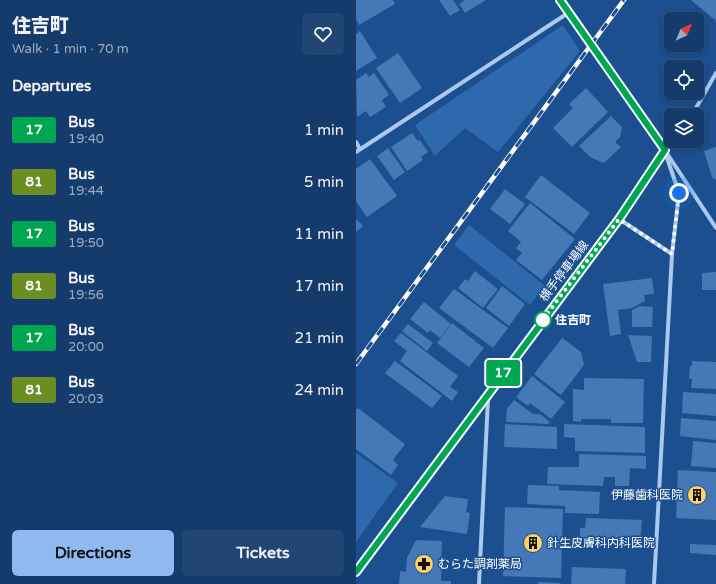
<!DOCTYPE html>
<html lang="en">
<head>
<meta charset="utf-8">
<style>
  body { margin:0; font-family:"Varela Round","Noto Sans JP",sans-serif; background:#214673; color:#f1f3f6; height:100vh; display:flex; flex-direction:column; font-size:15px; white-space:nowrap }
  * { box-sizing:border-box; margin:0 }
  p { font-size:13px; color:#9dadc1 }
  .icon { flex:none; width:22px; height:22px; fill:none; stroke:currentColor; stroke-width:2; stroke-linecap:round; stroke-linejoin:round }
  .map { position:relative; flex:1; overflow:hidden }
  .side { display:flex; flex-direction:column; background:#143b6b; width:356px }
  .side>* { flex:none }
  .badge { padding:0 8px; border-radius:3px; font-size:14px; line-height:26px }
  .needle { width:26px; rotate:44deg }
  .fabs { position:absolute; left:308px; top:12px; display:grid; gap:8px }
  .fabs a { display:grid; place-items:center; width:40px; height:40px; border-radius:6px; background:#143b6b; box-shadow:0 2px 6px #0003,0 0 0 1px #33557e; font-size:20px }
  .you { position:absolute; width:20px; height:20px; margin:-10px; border:3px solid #fff; border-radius:50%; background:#1a73e8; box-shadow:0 0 0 6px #1a73e833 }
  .map>.badge { position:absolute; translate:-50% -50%; box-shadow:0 0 0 2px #fff }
  h2 { padding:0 12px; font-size:15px; line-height:36px }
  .round { display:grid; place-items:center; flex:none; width:42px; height:42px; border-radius:6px; background:#214673 }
  .headline { display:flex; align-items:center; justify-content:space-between; height:68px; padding:0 12px }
  h1 { font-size:19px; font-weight:800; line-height:30px }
  .action { display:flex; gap:8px; margin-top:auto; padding:8px 12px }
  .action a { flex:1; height:46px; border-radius:6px; background:#90b9f0; color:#111; font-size:16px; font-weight:800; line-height:46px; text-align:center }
  .action a+a { background:#214673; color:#f1f3f6 }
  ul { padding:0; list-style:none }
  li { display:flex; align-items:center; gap:12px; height:52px; padding:0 12px }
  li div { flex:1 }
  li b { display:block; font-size:15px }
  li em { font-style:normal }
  li .badge { min-width:44px; font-weight:700; text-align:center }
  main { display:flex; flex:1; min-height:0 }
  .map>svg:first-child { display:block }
  .green { fill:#2e69ad }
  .building { fill:#4478b7 }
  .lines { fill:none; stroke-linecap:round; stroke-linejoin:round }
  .minor { stroke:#a9c9ee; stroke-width:4 }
  .primary { stroke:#f0f6ff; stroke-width:10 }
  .rail-casing { stroke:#fff; stroke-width:4.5 }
  .rail { stroke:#1b4f8f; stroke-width:3; stroke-dasharray:9; stroke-linecap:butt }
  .line-casing { stroke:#fff; stroke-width:9 }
  .line { stroke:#00a651; stroke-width:6 }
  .walk { stroke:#fff; stroke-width:4; stroke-dasharray:0 7.2 }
  .stop-dot { fill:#fff; stroke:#00a651; stroke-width:2 }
  .labels { text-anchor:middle; stroke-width:3; stroke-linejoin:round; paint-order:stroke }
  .street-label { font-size:12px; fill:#fff; stroke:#1b4f8f }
  .stop-label { font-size:12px; font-weight:bold; fill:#fff; stroke:#1b4f8f; text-anchor:start }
  .poi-label { font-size:12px; fill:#fff; stroke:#1b4f8f; text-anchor:start }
</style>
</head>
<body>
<main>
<section class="side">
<div class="headline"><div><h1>住吉町</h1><p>Walk · 1 min · 70 m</p></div><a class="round"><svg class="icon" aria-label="heart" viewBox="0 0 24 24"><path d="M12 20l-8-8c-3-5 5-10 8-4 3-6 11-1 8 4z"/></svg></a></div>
<h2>Departures</h2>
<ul>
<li><span class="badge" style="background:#00a651;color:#fff">17</span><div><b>Bus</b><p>19:40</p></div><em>1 min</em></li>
<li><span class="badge" style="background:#6b8e23;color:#fff">81</span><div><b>Bus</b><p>19:44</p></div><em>5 min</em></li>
<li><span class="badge" style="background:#00a651;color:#fff">17</span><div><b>Bus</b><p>19:50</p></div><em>11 min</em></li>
<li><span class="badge" style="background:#6b8e23;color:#fff">81</span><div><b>Bus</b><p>19:56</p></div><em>17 min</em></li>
<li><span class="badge" style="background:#00a651;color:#fff">17</span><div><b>Bus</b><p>20:00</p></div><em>21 min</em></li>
<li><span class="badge" style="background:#6b8e23;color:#fff">81</span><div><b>Bus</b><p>20:03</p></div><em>24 min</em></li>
</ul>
<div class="action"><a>Directions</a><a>Tickets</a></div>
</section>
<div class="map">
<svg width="360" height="584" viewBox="0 0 360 584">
  <rect width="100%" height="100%" fill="#1b4f8f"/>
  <!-- green -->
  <g class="green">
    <path d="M207,25l17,26 -82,101 -33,-24 -30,28 -20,-31z"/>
    <path d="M113,225l76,61 -15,19 -76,-60z"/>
    <path d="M0,453l42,30 -42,59z"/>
  </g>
  <!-- building -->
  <g class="building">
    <path d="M0,0h37l2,4 -36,21 -3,-6z"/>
    <path d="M83,0h14l7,10 -10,6z"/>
    <path d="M109,0h21l-21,13 -6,-9z"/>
    <path d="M335,0h25v21z"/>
    <path d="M4,31l17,27 -21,13v-37z"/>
    <path d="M42,53l24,35 -22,15 -24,-35z"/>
    <path d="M10,73l3,4 5,-4 15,22 -7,5 4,7 -16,10 -4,-6 -9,6 -1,-37z"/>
    <path d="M230,88l22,24 -36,35 -19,-19 20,-20 -4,-4z"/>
    <path d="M255,116l11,11 -2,10 -5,5 6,5 -17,16 -14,-6 -11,-11z"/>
    <path d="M56,133l6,8 2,-1 8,12 -7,5 2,3 -16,11 -16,-24z"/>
    <path d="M360,147v33l-4,-3 -8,-26z"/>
    <path d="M32,148l17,24 -11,8 -17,-24z"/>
    <path d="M14,159l27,37 -30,21 -11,-16v-32z"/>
    <path d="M185,175l49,38 -16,21 -49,-37z"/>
    <path d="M149,189l20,15 -15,20 -20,-15z"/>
    <path d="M174,203l45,36 -33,41 -26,-20 6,-7 -6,-5 5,-6 -13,-11z"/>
    <path d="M0,219l7,7 -7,6z"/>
    <path d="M119,271l23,18 -15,19 -25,-20 7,-9 3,2z"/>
    <path d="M360,272v18h-14v-17z"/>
    <path d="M296,278l2,16 -10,1 1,6 -13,7 -14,2 3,24 -11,2 -7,-52z"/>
    <path d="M146,286l23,18 -16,22 -23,-18z"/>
    <path d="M98,289l54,39 -15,20 -54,-40z"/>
    <path d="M68,302l27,22 -11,14 -10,-8 -2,3 -18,-14z"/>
    <path d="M284,306l13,1 -1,20h-20v-17z"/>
    <path d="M96,323l32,25 -15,19 -32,-24z"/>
    <path d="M52,324l25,19 -6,8 -25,-20z"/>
    <path d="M45,333l57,43 -8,11 8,5 -6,9 -52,-40 7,-10 -13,-10z"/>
    <path d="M272,335l24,1 -1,26h-14z"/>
    <path d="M206,338l19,14 3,13 -23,30 -27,-21z"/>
    <path d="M39,361l47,35 -10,12 -47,-35z"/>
    <path d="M336,361l24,1v27l-25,-1 1,-9h-3l1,-13h2z"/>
    <path d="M176,376l33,26 -14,17 -21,-16 -2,3 -12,-9z"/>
    <path d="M228,378l60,1 -1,44h-32v-4h-30v3l-8,-1v-32l11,1z"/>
    <path d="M327,392l33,2v22l-34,-3z"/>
    <path d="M158,400l19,14h7l10,8 -2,2 -42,-2 1,-13z"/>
    <path d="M2,408l47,36 -12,16 5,5 -7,10 -35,-26v-39z"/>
    <path d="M325,418l35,3v19l-36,-4z"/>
    <path d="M149,424l52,3v22l-53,-2z"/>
    <path d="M208,424l81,3v26l-70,-2v-13l-11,-1z"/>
    <path d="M337,441l23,2v25l-25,-2z"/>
    <path d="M223,454l67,2v13l-16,-1 -1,18h-14v-9h-11l-1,9 -56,-2 1,-17h31z"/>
    <path d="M322,470l38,2v48l-40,-2z"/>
    <path d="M172,485l31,1v4l41,2 -1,22 -34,-1v-7l-38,-2z"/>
    <path d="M89,496l23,3 -2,13 4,1 -3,21 -47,-7z"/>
    <path d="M149,507l58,2 -2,69 -58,-2z"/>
    <path d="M230,518l56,2 -2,23 -60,-3v-12h5z"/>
    <path d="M60,540l26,1 -1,40h10v3h-52l1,-13 6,1 1,-14z"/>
    <path d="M334,544l26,1v10l-26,-2z"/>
    <path d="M216,567l54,2 -1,15h-54z"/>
    <path d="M182,582l22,1v1h-22z"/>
  </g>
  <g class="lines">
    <!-- minor -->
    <g class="minor">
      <path d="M336,115l24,-42"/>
      <path d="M0,142l4,7"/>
      <path d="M309,150l7,-9"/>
      <path d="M0,152l212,-139"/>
      <path d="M309,152l14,41 -7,61"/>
      <path d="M312,155l48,73"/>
      <path d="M263,219l53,35 -18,330"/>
      <path d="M123,584l9,-185"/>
    </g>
    <!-- primary -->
    <path class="primary" d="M0,572l263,-353 46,-69 -105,-150"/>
    <!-- rail casing -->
    <g class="rail-casing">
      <path id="rail" d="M0,364l268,-364"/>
    </g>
    <!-- rail -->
    <use href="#rail" class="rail"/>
  </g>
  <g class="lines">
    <!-- line casing -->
    <g class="line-casing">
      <path id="line" d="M0,572l263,-353 46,-69 -105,-150"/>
    </g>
    <!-- line -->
    <use href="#line" class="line"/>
    <!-- walk -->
    <path class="walk" d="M187,320l-2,2 78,-103 53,35 7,-61"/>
  </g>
  <!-- icons -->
  <defs>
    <g id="building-disc" transform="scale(1)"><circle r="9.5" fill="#ffd166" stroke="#1b4f8f"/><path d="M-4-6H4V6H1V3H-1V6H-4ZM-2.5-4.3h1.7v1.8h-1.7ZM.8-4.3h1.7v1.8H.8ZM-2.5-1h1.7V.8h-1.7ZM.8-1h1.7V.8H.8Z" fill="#111"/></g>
    <g id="pharmacy-disc" transform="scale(1)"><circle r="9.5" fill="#ffd166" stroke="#1b4f8f"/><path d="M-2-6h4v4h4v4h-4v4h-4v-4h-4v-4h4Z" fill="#111"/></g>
  </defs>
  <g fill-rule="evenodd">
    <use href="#building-disc" x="341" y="495"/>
    <use href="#building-disc" x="177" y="543"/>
    <use href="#pharmacy-disc" x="68" y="564"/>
  </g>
  <!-- markers -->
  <circle class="stop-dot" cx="187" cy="320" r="8"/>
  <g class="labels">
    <!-- street labels -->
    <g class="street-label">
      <text transform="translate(208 271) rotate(-53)" y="4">横手停車場線</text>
    </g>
    <!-- stop labels -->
    <g class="stop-label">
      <text x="199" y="324">住吉町</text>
    </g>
    <!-- poi labels -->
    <g class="poi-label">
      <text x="327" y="499" text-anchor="end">伊藤歯科医院</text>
      <text x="191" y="547">針生皮膚科内科医院</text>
      <text x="82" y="568">むらた調剤薬局</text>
    </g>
  </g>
</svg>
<div class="fabs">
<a><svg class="needle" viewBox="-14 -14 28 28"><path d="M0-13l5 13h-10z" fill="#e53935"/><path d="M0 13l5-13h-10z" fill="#9dadc1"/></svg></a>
<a><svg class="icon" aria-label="locate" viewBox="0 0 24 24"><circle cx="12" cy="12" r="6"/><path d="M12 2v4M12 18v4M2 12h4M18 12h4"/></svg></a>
<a><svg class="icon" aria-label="layers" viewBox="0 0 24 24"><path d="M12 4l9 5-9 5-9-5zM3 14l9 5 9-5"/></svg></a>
</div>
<div class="you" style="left:323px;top:193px"></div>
<b class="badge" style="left:147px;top:373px;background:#00a651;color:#fff">17</b>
</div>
</main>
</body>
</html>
